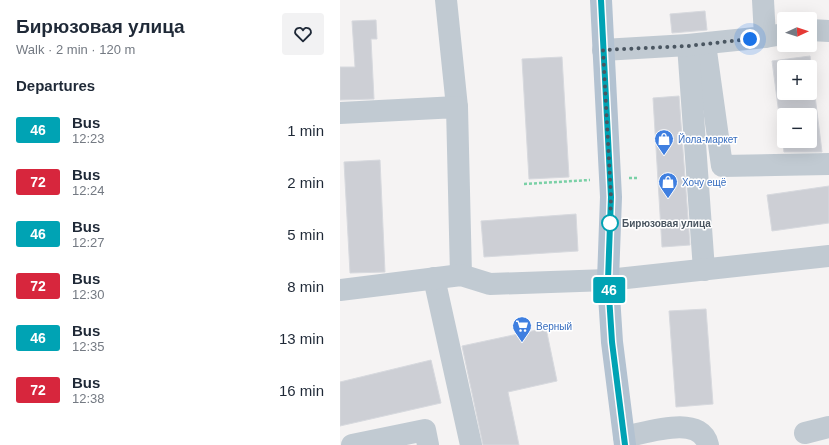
<!DOCTYPE html>
<html lang="en">
<head>
<meta charset="utf-8">
<style>
  body { margin:0; font-family:Arial,sans-serif; background:#f2f2f3; color:#1f2937; height:100vh; display:flex; flex-direction:column; font-size:15px; white-space:nowrap }
  * { box-sizing:border-box; margin:0 }
  p { font-size:13px; color:#747a83 }
  .icon { flex:none; width:22px; height:22px; fill:none; stroke:currentColor; stroke-width:2; stroke-linecap:round; stroke-linejoin:round }
  .map { position:relative; flex:1; overflow:hidden }
  .panel { display:flex; flex-direction:column; background:#fff; width:340px }
  .panel>* { flex:none }
  .badge { padding:0 8px; border-radius:3px; font-size:14px; line-height:26px }
  .needle { width:26px; rotate:87deg }
  .buttons { position:absolute; left:437px; top:12px; display:grid; gap:8px }
  .buttons a { display:grid; place-items:center; width:40px; height:40px; border-radius:4px; background:#fff; box-shadow:0 4px 16px #0002; font-size:20px }
  .you { position:absolute; width:20px; height:20px; margin:-10px; border:3px solid #fff; border-radius:50%; background:#1a73e8; box-shadow:0 0 0 6px #1a73e833 }
  .map>.badge { position:absolute; translate:-50% -50%; box-shadow:0 0 0 2px #fff }
  h2 { padding:0 16px; font-size:15px; line-height:36px }
  .round { display:grid; place-items:center; flex:none; width:42px; height:42px; border-radius:4px; background:#f2f2f3 }
  .headline { display:flex; align-items:center; justify-content:space-between; height:68px; padding:0 16px }
  h1 { font-size:19px; font-weight:600; line-height:30px }
  ul { padding:0; list-style:none }
  li { display:flex; align-items:center; gap:12px; height:52px; padding:0 16px }
  li div { flex:1 }
  li b { display:block; font-size:15px }
  li em { font-style:normal }
  li .badge { min-width:44px; font-weight:700; text-align:center }
  main { display:flex; flex:1; min-height:0 }
  .map>svg:first-child { display:block }
  .building { fill:#cdcfd5; stroke:#d7d9de; fill-rule:evenodd }
  .lines { fill:none; stroke-linecap:round; stroke-linejoin:round }
  .path { stroke:#7ad0a6; stroke-width:2.5; stroke-dasharray:3 2; stroke-linecap:butt }
  .minor { stroke:#c1cad2; stroke-width:22 }
  .major { stroke:#b3c2d1; stroke-width:22 }
  .line-casing { stroke:#fff; stroke-width:9 }
  .line { stroke:#00a3b4; stroke-width:6 }
  .walk { stroke:#4a5661; stroke-width:4; stroke-dasharray:0 7.2 }
  .stop-dot { fill:#fff; stroke:#00a3b4; stroke-width:2 }
  .labels { text-anchor:middle; stroke-width:3; stroke-linejoin:round; paint-order:stroke }
  .shop-label { font-size:10px; fill:#366cbe; stroke:#fff; text-anchor:start }
  .stop-label { font-size:10px; font-weight:bold; fill:#4a5661; stroke:#fff; text-anchor:start }
</style>
</head>
<body>
<main>
<section class="panel">
<div class="headline"><div><h1>Бирюзовая улица</h1><p>Walk · 2 min · 120 m</p></div><a class="round"><svg class="icon" aria-label="heart" viewBox="0 0 24 24"><path d="M12 20l-8-8c-3-5 5-10 8-4 3-6 11-1 8 4z"/></svg></a></div>
<h2>Departures</h2>
<ul>
<li><span class="badge" style="background:#00a3b4;color:#fff">46</span><div><b>Bus</b><p>12:23</p></div><em>1 min</em></li>
<li><span class="badge" style="background:#d7263d;color:#fff">72</span><div><b>Bus</b><p>12:24</p></div><em>2 min</em></li>
<li><span class="badge" style="background:#00a3b4;color:#fff">46</span><div><b>Bus</b><p>12:27</p></div><em>5 min</em></li>
<li><span class="badge" style="background:#d7263d;color:#fff">72</span><div><b>Bus</b><p>12:30</p></div><em>8 min</em></li>
<li><span class="badge" style="background:#00a3b4;color:#fff">46</span><div><b>Bus</b><p>12:35</p></div><em>13 min</em></li>
<li><span class="badge" style="background:#d7263d;color:#fff">72</span><div><b>Bus</b><p>12:38</p></div><em>16 min</em></li>
</ul>
</section>
<div class="map">
<svg width="489" height="445" viewBox="0 0 489 445">
  <rect width="100%" height="100%" fill="#f5f3f3"/>
  <!-- building -->
  <g class="building">
    <path d="M365,11l2,19 -35,3 -2,-19z"/>
    <path d="M36,20l1,19h-6l3,60 -34,1v-33h15l-3,-46z"/>
    <path d="M470,56l12,96h-38l-12,-91zM444,67h26v26h-26zM444,115h26v26h-26z"/>
    <path d="M222,57l7,120 -40,2 -7,-120z"/>
    <path d="M339,96l11,149 -28,2 -9,-149z"/>
    <path d="M40,160l5,112 -35,1 -6,-111z"/>
    <path d="M489,186v37l-57,8 -5,-36z"/>
    <path d="M236,214l2,37 -94,6 -3,-36z"/>
    <path d="M366,309l7,95 -37,3 -7,-96z"/>
    <path d="M206,328l11,53 -49,11 11,53h-36l-21,-99z"/>
    <path d="M91,360l10,43 -101,23v-44z"/>
  </g>
  <g class="lines">
    <!-- path -->
    <g class="path">
      <path d="M289,178h8"/>
      <path d="M184,184l66,-4"/>
    </g>
    <!-- minor -->
    <g class="minor">
      <path d="M106,0l11,107"/>
      <path d="M470,30l19,1"/>
      <path d="M425,37l19,-3"/>
      <path d="M365,44l17,122 107,-2"/>
      <path d="M348,45l16,225"/>
      <path d="M263,50l85,-5 77,-8 -2,-37"/>
      <path d="M0,113l117,-6 4,168"/>
      <path d="M94,278l37,167"/>
      <path d="M0,290l121,-15 29,9 118,-4 221,-24"/>
      <path d="M465,433l24,-6"/>
      <path d="M284,437c22,-4 77,-24 84,8"/>
      <path d="M12,445l73,-15 3,15"/>
    </g>
    <!-- major -->
    <path class="major" d="M261,0l10,197 -3,83 4,62 13,103"/>
  </g>
  <g class="lines">
    <!-- line casing -->
    <g class="line-casing">
      <path id="line" d="M261,0l10,197 -3,83 4,62 13,103"/>
    </g>
    <!-- line -->
    <use href="#line" class="line"/>
    <!-- walk -->
    <path class="walk" d="M270,223l1,-26 -8,-147 85,-4 62,-7"/>
  </g>
  <!-- icons -->
  <defs>
    <g id="shop-pin" transform="scale(1)"><path d="M0 17L-7.5 6A9.5 9.5 0 1 1 7.5 6Z" fill="#3f7fe0" stroke="#fff"/><path d="M-5-2.5h2.3a2.7 3.5 0 0 1 5.4 0H5L5.5 6h-11ZM-1.5-2.5h3a1.5 2.3 0 0 0-3 0Z" fill="#fff"/></g>
    <g id="supermarket-pin" transform="scale(1)"><path d="M0 17L-7.5 6A9.5 9.5 0 1 1 7.5 6Z" fill="#3f7fe0" stroke="#fff"/><path d="M-6-5.5h2.5l.6 2H6L4.5 2H-2.5L-4.4-4H-6ZM-1.5 3.2a1.3 1.3 0 1 0 .1 0ZM3 3.2a1.3 1.3 0 1 0 .1 0Z" fill="#fff"/></g>
  </defs>
  <g fill-rule="evenodd">
    <use href="#shop-pin" x="324" y="139"/>
    <use href="#shop-pin" x="328" y="182"/>
    <use href="#supermarket-pin" x="182" y="326"/>
  </g>
  <!-- markers -->
  <circle class="stop-dot" cx="270" cy="223" r="8"/>
  <g class="labels">
    <!-- shop labels -->
    <g class="shop-label">
      <text x="338" y="143">Йола-маркет</text>
      <text x="342" y="186">Хочу ещё</text>
      <text x="196" y="330">Верный</text>
    </g>
    <!-- stop labels -->
    <g class="stop-label">
      <text x="282" y="227">Бирюзовая улица</text>
    </g>
  </g>
</svg>
<div class="buttons">
<a><svg class="needle" viewBox="-14 -14 28 28"><path d="M0-13l5 13h-10z" fill="#e53935"/><path d="M0 13l5-13h-10z" fill="#747a83"/></svg></a>
<a>+</a>
<a>−</a>
</div>
<div class="you" style="left:410px;top:39px"></div>
<b class="badge" style="left:269px;top:290px;background:#00a3b4;color:#fff">46</b>
</div>
</main>
</body>
</html>
